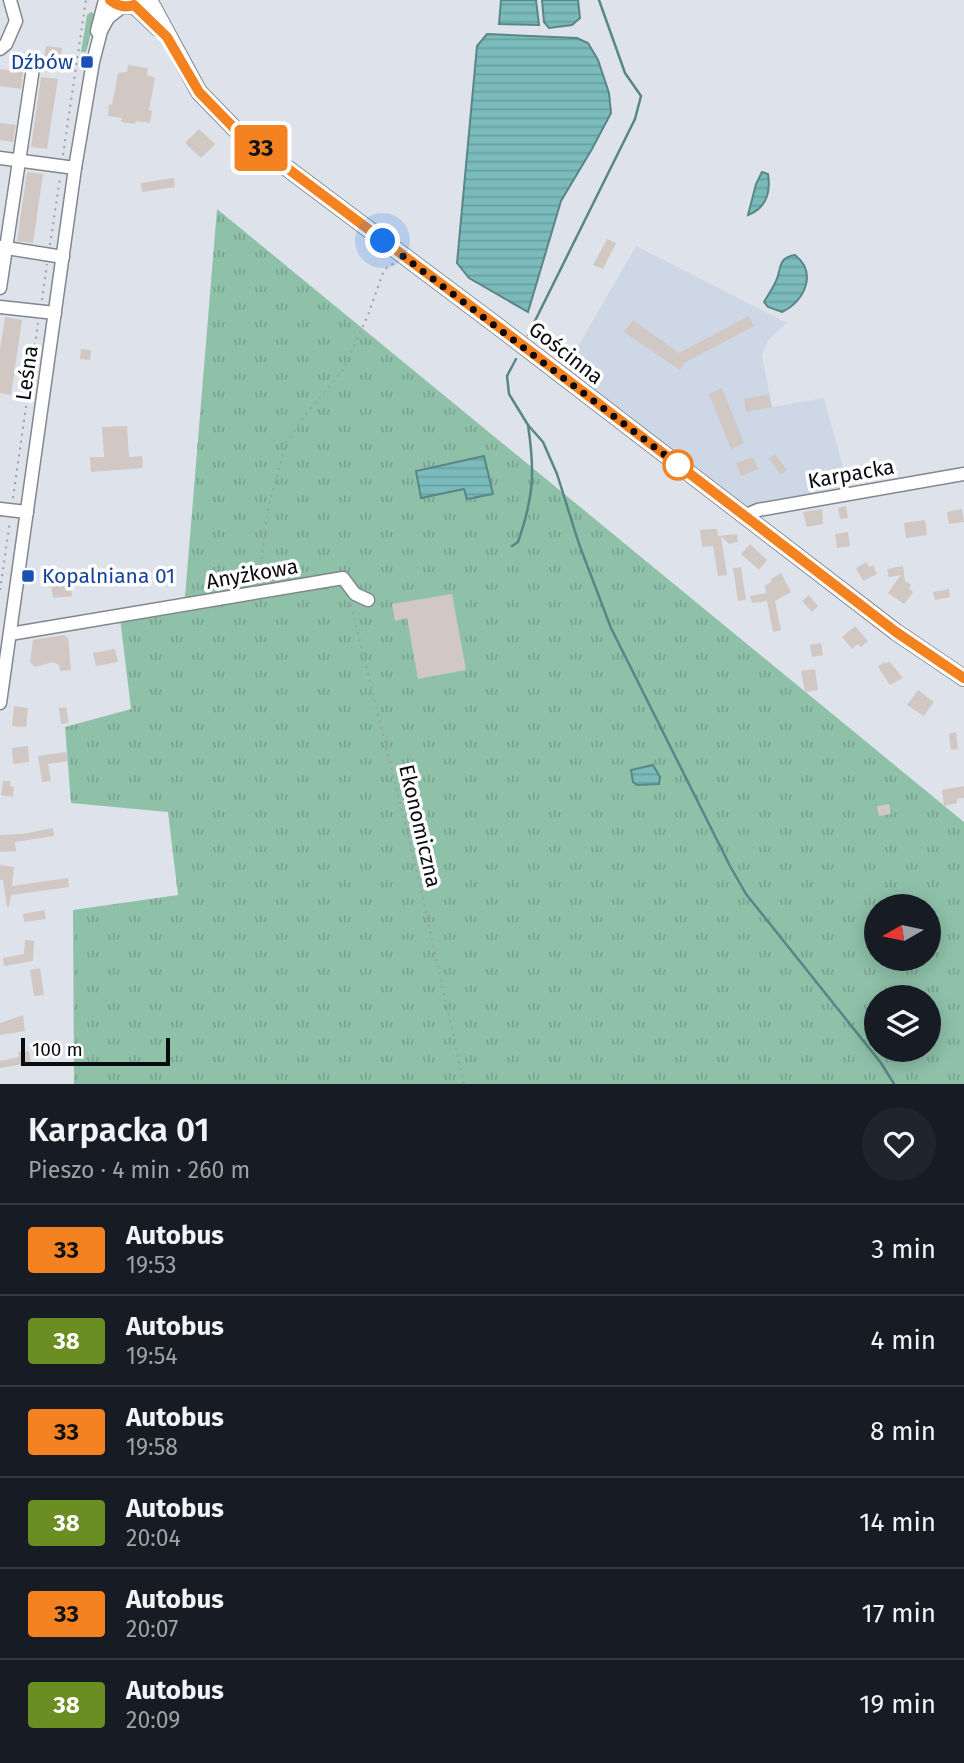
<!DOCTYPE html>
<html lang="pl">
<head>
<meta charset="utf-8">
<style>
  body { margin:0; font-family:"Fira Sans",sans-serif; background:#20242c; color:#f1f3f6; height:100vh; display:flex; flex-direction:column; font-size:26px; white-space:nowrap }
  * { box-sizing:border-box; margin:0 }
  p { font-size:23px; color:#9ea1a6 }
  .icon { flex:none; width:38px; height:38px; fill:none; stroke:currentColor; stroke-width:2; stroke-linecap:round; stroke-linejoin:round }
  .map { position:relative; height:1084px; overflow:hidden }
  .side { display:flex; flex-direction:column; background:#171b24; flex:1 }
  .side>* { flex:none }
  .badge { padding:0 14px; border-radius:5px; font-size:24px; line-height:46px }
  .needle { width:46px; rotate:261deg }
  .buttons { position:absolute; left:864px; top:894px; display:grid; gap:14px }
  .buttons a { display:grid; place-items:center; width:77px; height:77px; border-radius:50%; background:#171b24; box-shadow:0 4px 18px #0003; font-size:35px }
  .scale { position:absolute; left:21px; bottom:18px; width:149px; box-sizing:border-box; padding-left:7px; border:4px solid #0a0b0e; border-top:0; font-size:19px; line-height:24px; white-space:nowrap; color:#0a0b0e; -webkit-text-stroke:5px #fff; paint-order:stroke }
  .you { position:absolute; width:35px; height:35px; margin:-18px; border:5px solid #fff; border-radius:50%; background:#1a73e8; box-shadow:0 0 0 10px #1a73e833 }
  .map>.badge { position:absolute; translate:-50% -50%; box-shadow:0 0 0 4px #fff }
  .round { display:grid; place-items:center; flex:none; width:74px; height:74px; border-radius:37px; background:#20242c }
  .summary { display:flex; align-items:center; justify-content:space-between; height:119px; padding:0 28px }
  h1 { font-size:33px; font-weight:600; line-height:52px }
  ul { padding:0; list-style:none }
  li { display:flex; align-items:center; gap:21px; height:91px; padding:0 28px; border-top:2px solid #363941 }
  li div { flex:1 }
  li b { display:block; font-size:26px }
  li em { font-style:normal }
  li .badge { min-width:77px; font-weight:700; text-align:center }
  .map>svg:first-child { display:block }
  .built { fill:#ced7e6 }
  .grass { fill:url(#grass-tufts); fill-rule:evenodd }
  .water { fill:url(#water-rules); stroke:#598687; stroke-width:2 }
  .lines { fill:none; stroke-linecap:round; stroke-linejoin:round }
  .stream { stroke:#598687; stroke-width:2.5 }
  .building { fill:#d1c7c3 }
  .minor-casing { stroke:#82878e; stroke-width:15 }
  .major-casing { stroke:#82878e; stroke-width:18 }
  .path { stroke:#9b9fa5; stroke-width:2; stroke-dasharray:2 5; stroke-linecap:butt }
  .minor { stroke:#fff; stroke-width:12 }
  .major { stroke:#fff; stroke-width:16 }
  .line-casing { stroke:#fff; stroke-width:16 }
  .line { stroke:#f58220; stroke-width:10 }
  .walk { stroke:#0a0b0e; stroke-width:7; stroke-dasharray:0 12.6 }
  .transit-dot { fill:#1a4fb4; stroke:#fff; stroke-width:2.5 }
  .stop-dot { fill:#fff; stroke:#f58220; stroke-width:3.5 }
  .labels { text-anchor:middle; stroke-width:7; stroke-linejoin:round; paint-order:stroke }
  .transit-label { font-size:21px; fill:#164399; stroke:#fff; text-anchor:end }
  .street-label { font-size:21px; fill:#0a0b0e; stroke:#fff }
</style>
</head>
<body>
<div class="map">
<svg width="964" height="1084" viewBox="0 0 964 1084">
  <defs>
    <pattern id="grass-tufts" width="24" height="20" patternUnits="userSpaceOnUse" patternTransform="scale(1.75)"><rect width="24" height="20" fill="#8fc1a9"/><path d="M3 7l-1-3M5 7V3M7 7l1-3M15 17l-1-3M17 17v-4M19 17l1-3" fill="none" stroke="#7aa490"/></pattern>
    <pattern id="water-rules" width="6" height="5" patternUnits="userSpaceOnUse" patternTransform="scale(1.75)"><rect width="6" height="5" fill="#7bbbbb"/><path d="M0 2.5h6" fill="none" stroke="#699fa0"/></pattern>
  </defs>
  <rect width="100%" height="100%" fill="#dee3eb"/>
  <!-- built -->
  <path class="built" d="M636,246l151,77 -19,17 -6,16 10,51 52,-9 26,95 -106,23 -183,-140z"/>
  <!-- grass -->
  <g class="grass">
    <path d="M91,12l5,3 -10,37h-5l6,-37z"/>
    <path d="M217,209l747,613v262h-890l-1,-174 105,-15 -10,-83 -97,-9 -6,-76 66,-18 -11,-91 64,-9zM877,906h52v53h-52zM877,998h52v52h-52z"/>
  </g>
  <!-- water -->
  <g class="water">
    <path d="M501,0h35l3,25 -40,-1z"/>
    <path d="M542,0h36l2,18 -8,7 -23,3 -5,-6z"/>
    <path d="M487,34l90,4 11,5 10,17 11,33 2,20 -19,36 -31,52 -33,111 -59,-34 -12,-15 20,-217z"/>
    <path d="M762,172l6,2c3,19 -2,34 -20,41l8,-31z"/>
    <path d="M795,255c23,18 9,47 -13,57l-14,-5 -4,-5c4,-7 9,-14 12,-21 6,-13 1,-23 19,-26z"/>
    <path d="M484,456l9,38 -26,5 -3,-10 -43,9 -5,-27z"/>
    <path d="M653,765l7,12 -1,7 -22,1 -4,-3 -2,-12z"/>
  </g>
  <g class="lines">
    <!-- stream -->
    <g class="stream">
      <path d="M528,335l107,-216 6,-23 -16,-23 -26,-73"/>
      <path d="M516,359l-9,17 2,18 19,31 15,17 14,32 22,70 32,84 119,238 16,28 135,169 13,21"/>
      <path d="M512,546l6,-4c16,-46 17,-70 10,-117"/>
    </g>
  </g>
  <!-- building -->
  <g class="building">
    <path d="M46,46l16,2 -2,13 -16,-3z"/>
    <path d="M128,65l20,3 -1,7 8,3 -6,32 3,1 -2,12 -14,-2 -1,3 -14,-2 1,-4 -14,-2 1,-12 3,1 6,-32 9,-1z"/>
    <path d="M0,69l23,3 -2,17 -21,-3z"/>
    <path d="M41,77l17,2 -11,70 -16,-2z"/>
    <path d="M0,123l16,2 -3,17 -13,-2z"/>
    <path d="M199,129l16,15 -14,14 -16,-15z"/>
    <path d="M27,172l16,2 -10,69 -16,-2z"/>
    <path d="M174,178l1,9 -33,5 -1,-9z"/>
    <path d="M607,239l9,4 -13,26 -10,-4z"/>
    <path d="M749,316l5,10 -70,37 -4,7 -56,-38 9,-12 46,33z"/>
    <path d="M5,317l17,3 -11,75 -11,-2v-43z"/>
    <path d="M81,349l10,1 -1,10 -10,-1z"/>
    <path d="M722,388l22,55 -13,6 -22,-55z"/>
    <path d="M769,394l3,13 -26,5 -2,-13z"/>
    <path d="M127,426l2,31 13,-1 1,12 -52,4 -1,-15h14l-2,-30z"/>
    <path d="M775,454l12,16 -6,5 -12,-16z"/>
    <path d="M750,458l4,1 4,10 -17,7 -5,-13z"/>
    <path d="M846,506l2,12 -8,1 -2,-11z"/>
    <path d="M822,509l1,15 -16,3 -4,-15z"/>
    <path d="M962,509l2,13 -15,2 -2,-12z"/>
    <path d="M925,520l2,15 -21,3 -2,-15z"/>
    <path d="M709,529h8l1,7 19,-2 1,8 -9,2 -8,-8 6,39 -9,1 -5,-30 -11,1 -2,-17z"/>
    <path d="M848,532l2,14 -13,2 -2,-14z"/>
    <path d="M750,544l17,16 -8,10 -18,-16z"/>
    <path d="M867,562l2,5 4,-2 4,9 -14,7 -7,-13z"/>
    <path d="M903,566l2,15 6,4 -2,3 4,4 -9,12 -16,-11 13,-18 -12,2 -2,-8z"/>
    <path d="M741,567l5,33 -8,1 -5,-33z"/>
    <path d="M781,573l10,19 -16,9 6,29 -8,2 -6,-31 -15,2 -2,-7 16,-3 -1,-7 7,-5 -2,-1z"/>
    <path d="M70,576l2,20 -19,2 -3,-20z"/>
    <path d="M949,589l1,8 -15,3 -2,-8z"/>
    <path d="M452,594l14,76 -48,9 -11,-61 -12,3 -3,-17z"/>
    <path d="M809,595l9,11 -6,6 -10,-11z"/>
    <path d="M855,626l13,15 -7,6 -3,-3 -6,5 -10,-12z"/>
    <path d="M64,635l4,3 3,32 -11,1 -1,-6 -6,-3 -18,5 -5,-5 3,-22z"/>
    <path d="M821,643l2,12 -11,2 -2,-12z"/>
    <path d="M115,649l3,13 -22,4 -3,-13z"/>
    <path d="M889,661l14,17 -13,7 -12,-18 6,-5 2,2z"/>
    <path d="M815,669l3,21 -13,2 -4,-21z"/>
    <path d="M918,690l16,12 -10,14 -17,-11z"/>
    <path d="M14,706l14,2 -2,19 -14,-1z"/>
    <path d="M66,707l3,16 -8,1 -2,-16z"/>
    <path d="M956,732l2,17 -7,1 -2,-16z"/>
    <path d="M28,746l1,16 -16,2 -1,-16z"/>
    <path d="M66,752l2,9 -20,3 3,17 -9,1 -4,-26z"/>
    <path d="M3,781h7v5l4,1 -1,10 -12,-2z"/>
    <path d="M964,786v12l-7,1v4l-13,3 -2,-16z"/>
    <path d="M889,804l2,10 -12,2 -2,-10z"/>
    <path d="M53,828l1,8 -39,6 1,9 -16,1v-17l23,-1z"/>
    <path d="M0,865l14,2 -2,19 56,-8 1,9 -58,8 -2,12h-2l-4,-27h-3z"/>
    <path d="M44,910l2,9 -22,3 -1,-8z"/>
    <path d="M25,940l9,1 -1,20 -29,5 -1,-8 21,-4z"/>
    <path d="M40,968l4,27 -10,1 -4,-26z"/>
    <path d="M23,1015l2,16 -25,4v-12z"/>
    <path d="M29,1051l2,12 -31,5v-7l19,-4 -1,-5z"/>
  </g>
  <g class="lines">
    <!-- minor casing -->
    <g class="minor-casing">
      <g id="minor">
        <path d="M97,31l8,-31"/>
        <path d="M0,49l6,-5 10,-23 -6,-21"/>
        <path d="M0,158l75,10"/>
        <path d="M0,247l63,10"/>
        <path d="M0,288l33,-220"/>
        <path d="M0,307l55,6"/>
        <path d="M0,509l27,3"/>
        <path d="M744,516l14,-6 206,-36"/>
        <path d="M10,634l333,-56 12,16 13,6"/>
        <path d="M0,703l75,-535 18,-106 8,-31 7,-13 15,-12"/>
      </g>
    </g>
    <!-- major casing -->
    <g class="major-casing">
      <g id="major">
        <path d="M109,0c12,8 21,8 32,0"/>
        <path d="M149,0l50,92 36,37 265,199 396,304 68,46"/>
        <path d="M134,5l24,23"/>
      </g>
    </g>
    <!-- path -->
    <g class="path">
      <path d="M63,155l23,-155"/>
      <path d="M50,245l10,-67"/>
      <path d="M42,300l5,-36"/>
      <path d="M13,498l25,-175"/>
      <path d="M259,580l9,-72 18,-65 20,-29 37,-44 25,-55 16,-45 10,-7"/>
      <path d="M0,590l10,-69"/>
      <path d="M351,605l66,267 47,212"/>
    </g>
    <!-- minor -->
    <use href="#minor" class="minor"/>
    <!-- major -->
    <use href="#major" class="major"/>
  </g>
  <g class="lines">
    <!-- line casing -->
    <g class="line-casing">
      <path id="line" d="M110,0c7,6 15,8 24,5l33,32 32,55 36,37 265,199 396,304 68,46"/>
    </g>
    <!-- line -->
    <use href="#line" class="line"/>
    <!-- walk -->
    <path class="walk" d="M383,241l303,230 -8,-6"/>
  </g>
  <!-- markers -->
  <g class="transit-dot">
    <rect x="80" y="55" width="14" height="14" rx="3.5"/>
    <rect x="21" y="569" width="14" height="14" rx="3.5"/>
  </g>
  <circle class="stop-dot" cx="678" cy="465" r="14"/>
  <g class="labels">
    <!-- transit labels -->
    <g class="transit-label">
      <text x="73" y="69">Dźbów</text>
      <text x="42" y="583" text-anchor="start">Kopalniana 01</text>
    </g>
    <!-- street labels -->
    <g class="street-label">
      <text transform="translate(566 353) rotate(38)" y="7">Gościnna</text>
      <text transform="translate(27 373) rotate(-82)" y="7">Leśna</text>
      <text transform="translate(851 474) rotate(-10)" y="7">Karpacka</text>
      <text transform="translate(252 574) rotate(-10)" y="7">Anyżkowa</text>
      <text transform="translate(420 826) rotate(77)" y="7">Ekonomiczna</text>
    </g>
  </g>
</svg>
<div class="buttons">
<a><svg class="needle" viewBox="-14 -14 28 28"><path d="M0-13l5 13h-10z" fill="#e53935"/><path d="M0 13l5-13h-10z" fill="#9ea1a6"/></svg></a>
<a><svg class="icon" aria-label="layers" viewBox="0 0 24 24"><path d="M12 4l9 5-9 5-9-5zM3 14l9 5 9-5"/></svg></a>
</div>
<div class="scale">100 m</div>
<div class="you" style="left:383px;top:241px"></div>
<b class="badge" style="left:261px;top:148px;background:#f58220;color:#111">33</b>
</div>
<section class="side">
<div class="summary"><div><h1>Karpacka 01</h1><p>Pieszo · 4 min · 260 m</p></div><a class="round"><svg class="icon" aria-label="heart" viewBox="0 0 24 24"><path d="M12 20l-8-8c-3-5 5-10 8-4 3-6 11-1 8 4z"/></svg></a></div>
<ul>
<li><span class="badge" style="background:#f58220;color:#111">33</span><div><b>Autobus</b><p>19:53</p></div><em>3 min</em></li>
<li><span class="badge" style="background:#6b8e23;color:#fff">38</span><div><b>Autobus</b><p>19:54</p></div><em>4 min</em></li>
<li><span class="badge" style="background:#f58220;color:#111">33</span><div><b>Autobus</b><p>19:58</p></div><em>8 min</em></li>
<li><span class="badge" style="background:#6b8e23;color:#fff">38</span><div><b>Autobus</b><p>20:04</p></div><em>14 min</em></li>
<li><span class="badge" style="background:#f58220;color:#111">33</span><div><b>Autobus</b><p>20:07</p></div><em>17 min</em></li>
<li><span class="badge" style="background:#6b8e23;color:#fff">38</span><div><b>Autobus</b><p>20:09</p></div><em>19 min</em></li>
</ul>
</section>
</body>
</html>
